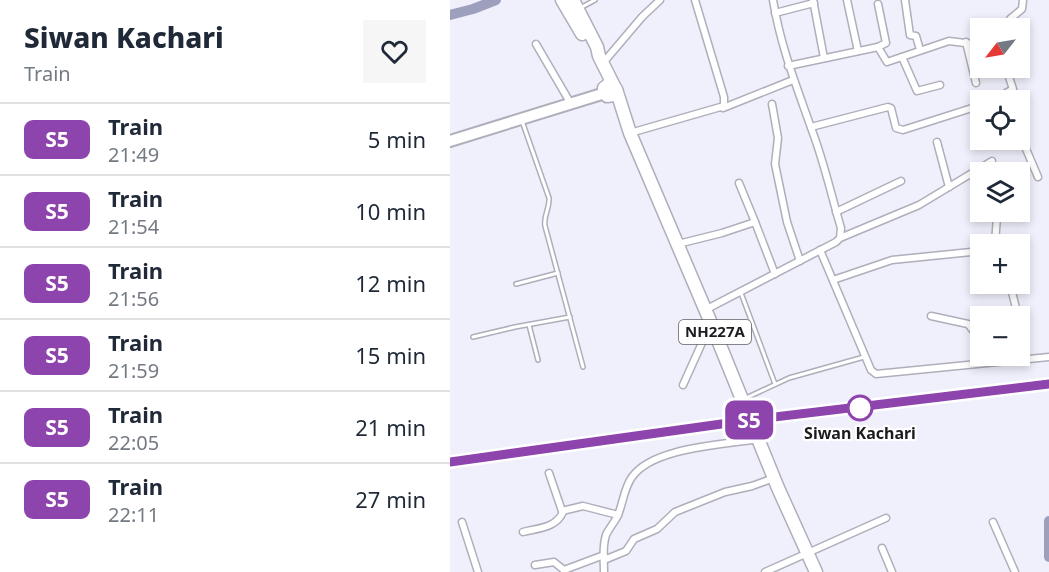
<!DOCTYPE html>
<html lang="en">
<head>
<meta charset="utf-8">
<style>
  body { margin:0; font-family:"Noto Sans",sans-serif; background:#f6f6f7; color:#1f2937; height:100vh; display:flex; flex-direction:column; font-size:22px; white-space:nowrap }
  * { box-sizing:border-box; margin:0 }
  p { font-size:20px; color:#747a83 }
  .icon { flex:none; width:33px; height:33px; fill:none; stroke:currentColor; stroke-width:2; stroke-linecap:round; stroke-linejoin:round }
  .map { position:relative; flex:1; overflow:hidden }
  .sheet { display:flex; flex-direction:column; background:#fff; width:450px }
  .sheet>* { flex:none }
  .badge { padding:0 12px; border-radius:9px; font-size:21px; line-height:39px }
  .needle { width:39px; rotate:239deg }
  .tools { position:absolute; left:520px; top:18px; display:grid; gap:12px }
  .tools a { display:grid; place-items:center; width:60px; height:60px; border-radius:0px; background:#fff; box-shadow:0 3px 9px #0003; font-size:30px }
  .map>.badge { position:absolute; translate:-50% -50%; box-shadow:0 0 0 3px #fff }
  .round { display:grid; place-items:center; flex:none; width:63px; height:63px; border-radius:0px; background:#f6f6f7 }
  .head { display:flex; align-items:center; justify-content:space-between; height:102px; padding:0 24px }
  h1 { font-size:28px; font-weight:800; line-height:45px }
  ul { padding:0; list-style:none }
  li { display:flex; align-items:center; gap:18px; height:72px; padding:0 24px; border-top:2px solid #e0e1e3 }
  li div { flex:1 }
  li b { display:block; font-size:22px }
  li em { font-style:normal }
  li .badge { min-width:66px; font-weight:700; text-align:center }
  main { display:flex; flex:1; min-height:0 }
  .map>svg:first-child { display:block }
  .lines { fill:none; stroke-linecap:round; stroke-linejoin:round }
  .river { stroke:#9ca0bd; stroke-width:10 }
  .lane-casing { stroke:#aeafba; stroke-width:6 }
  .street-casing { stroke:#aeafba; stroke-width:9 }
  .primary-casing { stroke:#aeafba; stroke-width:14 }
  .highway-casing { stroke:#aeafba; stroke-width:15 }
  .lane { stroke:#fff; stroke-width:3 }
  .street { stroke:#fff; stroke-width:6 }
  .primary { stroke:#fff; stroke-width:10 }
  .highway { stroke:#fff; stroke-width:12 }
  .rail { stroke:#87878f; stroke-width:1.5; stroke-dasharray:8 8; stroke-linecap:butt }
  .line-casing { stroke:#fff; stroke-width:14 }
  .line { stroke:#8e44ad; stroke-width:9 }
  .stop-dot { fill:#fff; stroke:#8e44ad; stroke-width:3 }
  .labels { text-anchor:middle; stroke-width:4.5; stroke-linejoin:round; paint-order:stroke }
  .shield { fill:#fefefe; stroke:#606063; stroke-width:1.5 }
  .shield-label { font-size:15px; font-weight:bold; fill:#1c1c20 }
  .stop-label { font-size:16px; font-weight:bold; fill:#1c1c20; stroke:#fefefe }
</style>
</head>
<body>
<main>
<section class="sheet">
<div class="head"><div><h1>Siwan Kachari</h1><p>Train</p></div><a class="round"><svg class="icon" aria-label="heart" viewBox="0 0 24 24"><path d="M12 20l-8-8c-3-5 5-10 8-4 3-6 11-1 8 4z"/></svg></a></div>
<ul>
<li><span class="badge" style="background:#8e44ad;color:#fff">S5</span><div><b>Train</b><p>21:49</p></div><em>5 min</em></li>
<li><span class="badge" style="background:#8e44ad;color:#fff">S5</span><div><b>Train</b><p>21:54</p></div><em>10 min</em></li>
<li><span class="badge" style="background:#8e44ad;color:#fff">S5</span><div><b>Train</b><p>21:56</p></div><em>12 min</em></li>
<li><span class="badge" style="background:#8e44ad;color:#fff">S5</span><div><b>Train</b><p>21:59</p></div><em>15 min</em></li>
<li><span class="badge" style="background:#8e44ad;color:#fff">S5</span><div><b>Train</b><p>22:05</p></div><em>21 min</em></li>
<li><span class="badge" style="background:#8e44ad;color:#fff">S5</span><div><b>Train</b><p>22:11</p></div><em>27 min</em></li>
</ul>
</section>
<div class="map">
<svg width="599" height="572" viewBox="0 0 599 572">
  <rect width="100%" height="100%" fill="#eff0fb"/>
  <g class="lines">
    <!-- river -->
    <g class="river">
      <path d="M0,15l23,-6 23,-9"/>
      <path d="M599,521v36"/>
    </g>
    <!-- lane casing -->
    <g class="lane-casing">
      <g id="lane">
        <path d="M132,7l13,-7"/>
        <path d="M72,121l27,77c1,10 -6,18 -4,28l38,141"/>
        <path d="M66,284l42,-11"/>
        <path d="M291,293l34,91"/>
        <path d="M79,325l9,35"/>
        <path d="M23,337l42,-10 55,-10"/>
        <path d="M296,398l43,-20 75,-21"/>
      </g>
    </g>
    <!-- street casing -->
    <g class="street-casing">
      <g id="street">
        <path d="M363,0l11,58"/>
        <path d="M397,0l11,51"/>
        <path d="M455,0l5,35 6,1 4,14"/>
        <path d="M428,4l8,39 -8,4"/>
        <path d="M325,13l39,-10"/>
        <path d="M562,28l-2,-9 12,-10 1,-9"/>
        <path d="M516,42l10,41"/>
        <path d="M86,44l35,60"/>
        <path d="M452,57l15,34 23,-6"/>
        <path d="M153,63l39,-46 18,-17"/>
        <path d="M338,66l90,-19 9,15 62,-21 32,4"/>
        <path d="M556,68l7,21 -7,4 2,7"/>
        <path d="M322,104l6,34 -3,26 12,58 13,39"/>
        <path d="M273,108l70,-28"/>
        <path d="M361,127l77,-20 3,1 5,20 7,2 69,-22"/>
        <path d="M180,133l94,-27v-9l-29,-97"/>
        <path d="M570,135l18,42"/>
        <path d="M487,142l12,45"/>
        <path d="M289,183l16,39"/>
        <path d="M386,212l65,-31"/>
        <path d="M390,238l79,-33 73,-44"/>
        <path d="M228,244l44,-11 33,-11 20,52"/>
        <path d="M545,244l2,-28 6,-4"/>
        <path d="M370,250l51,120 5,4 173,-17"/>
        <path d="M383,280l59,-20 89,-9"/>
        <path d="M560,284l8,32"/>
        <path d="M255,310l131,-68 4,-4 1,-10c-9,-30 -16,-62 -27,-92 -16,-46 -33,-87 -41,-136"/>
        <path d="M481,316l37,8 7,9 6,19"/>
        <path d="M570,336v1"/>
        <path d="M233,385l27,-60"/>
        <path d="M99,473l13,38 21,-5 35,9"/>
        <path d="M12,522l16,50"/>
        <path d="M543,522l22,50"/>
        <path d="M73,532c16,-4 33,-4 40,-20"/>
        <path d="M432,548l10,24"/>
        <path d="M154,560l22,-9 8,-12 23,-10 18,-17 50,-20 27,-6 22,-8"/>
        <path d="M85,565l19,-3 10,8 40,-15"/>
        <path d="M154,572c0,-12 -2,-25 2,-37 3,-7 9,-13 12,-20 5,-12 6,-27 14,-38 21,-30 91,-32 126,-38"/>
        <path d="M315,572l121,-54"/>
      </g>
    </g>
    <!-- primary casing -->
    <g class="primary-casing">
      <path id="primary" d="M0,141l155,-48"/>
    </g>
    <!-- highway casing -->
    <g class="highway-casing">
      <g id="highway">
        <path d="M112,0l20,34"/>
        <path d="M123,0l24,47 2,9 15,30"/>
        <path d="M165,92l-2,3 -6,1 -2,-3 -1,-5 5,-4 7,5 14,44 81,190 67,165 38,84"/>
      </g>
    </g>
    <!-- lane -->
    <use href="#lane" class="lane"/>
    <!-- street -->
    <use href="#street" class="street"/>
    <!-- primary -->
    <use href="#primary" class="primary"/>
    <!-- highway -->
    <use href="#highway" class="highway"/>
    <!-- rail -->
    <path class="rail" d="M0,462l300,-42 299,-36"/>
  </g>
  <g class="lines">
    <!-- line casing -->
    <g class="line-casing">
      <path id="line" d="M0,462l300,-42 299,-36"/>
    </g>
    <!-- line -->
    <use href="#line" class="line"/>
  </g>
  <!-- markers -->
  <circle class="stop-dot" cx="410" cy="408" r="12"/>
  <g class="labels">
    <!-- shield labels -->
    <rect class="shield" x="229" y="320" width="72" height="24" rx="4.5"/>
    <g class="shield-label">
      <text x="265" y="337">NH227A</text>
    </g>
    <!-- stop labels -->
    <g class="stop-label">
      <text x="410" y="439">Siwan Kachari</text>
    </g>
  </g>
</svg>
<div class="tools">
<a><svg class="needle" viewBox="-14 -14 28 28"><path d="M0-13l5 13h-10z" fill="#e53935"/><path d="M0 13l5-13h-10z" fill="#747a83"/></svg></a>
<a><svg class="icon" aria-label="locate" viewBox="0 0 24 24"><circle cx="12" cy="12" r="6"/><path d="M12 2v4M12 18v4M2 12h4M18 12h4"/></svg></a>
<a><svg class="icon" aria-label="layers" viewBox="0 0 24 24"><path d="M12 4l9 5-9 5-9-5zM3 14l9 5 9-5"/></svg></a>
<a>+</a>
<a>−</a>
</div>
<b class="badge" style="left:299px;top:420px;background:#8e44ad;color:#fff">S5</b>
</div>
</main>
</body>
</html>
